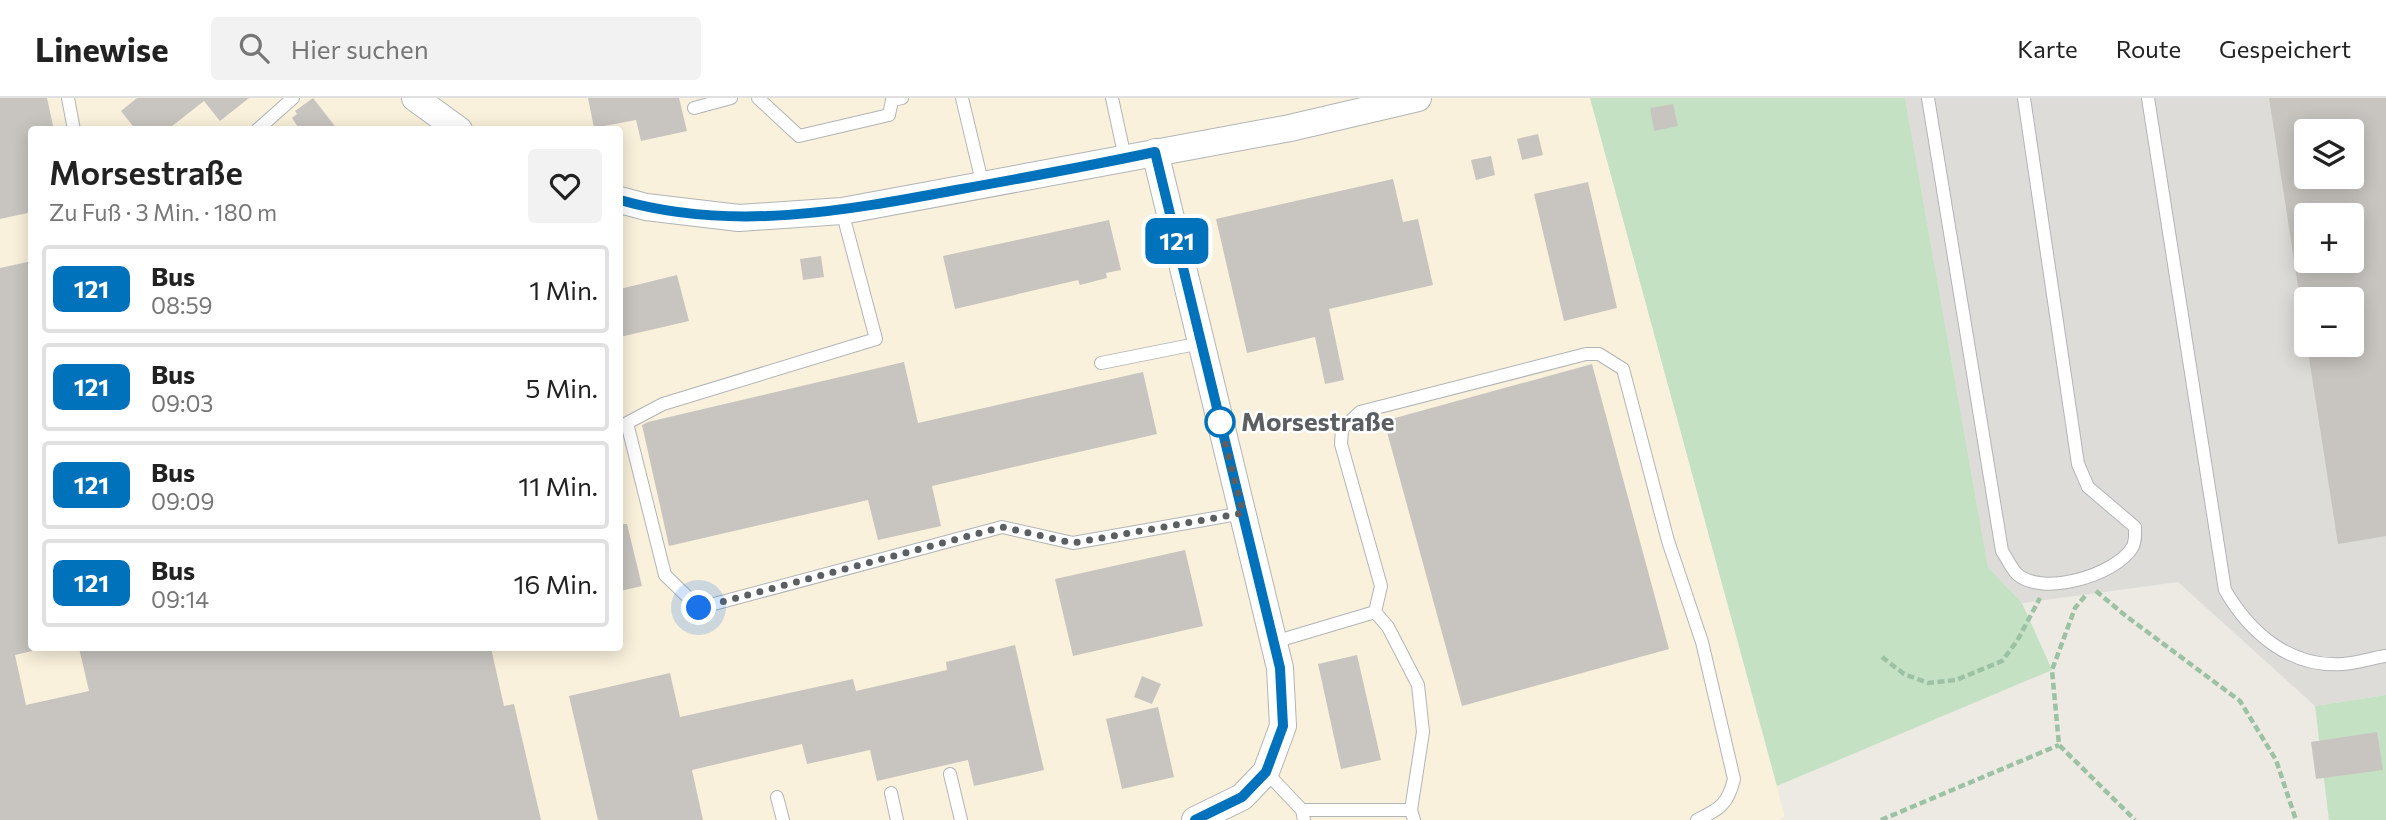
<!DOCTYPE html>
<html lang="de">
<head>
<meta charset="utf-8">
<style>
  body { margin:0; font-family:Commissioner,sans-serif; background:#f2f2f2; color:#222; height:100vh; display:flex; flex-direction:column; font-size:26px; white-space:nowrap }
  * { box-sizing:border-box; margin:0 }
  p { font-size:23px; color:#767676 }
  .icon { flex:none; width:38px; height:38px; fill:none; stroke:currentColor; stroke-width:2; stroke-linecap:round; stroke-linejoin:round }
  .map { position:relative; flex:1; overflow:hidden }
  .details { position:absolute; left:28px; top:28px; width:595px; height:525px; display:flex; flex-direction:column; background:#fff; border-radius:7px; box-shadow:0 4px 18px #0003 }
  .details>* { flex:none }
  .badge { padding:0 14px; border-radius:10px; font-size:24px; line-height:46px }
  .controls { position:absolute; left:2294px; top:21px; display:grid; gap:14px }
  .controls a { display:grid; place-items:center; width:70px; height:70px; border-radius:7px; background:#fff; box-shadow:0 4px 18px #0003; font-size:35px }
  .you { position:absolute; width:35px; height:35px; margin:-18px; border:5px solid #fff; border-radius:50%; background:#1a73e8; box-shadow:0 0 0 10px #1a73e833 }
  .map>.badge { position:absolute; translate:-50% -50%; box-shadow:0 0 0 4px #fff }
  .round { display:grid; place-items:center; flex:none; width:74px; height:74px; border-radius:7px; background:#f2f2f2 }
  .overview { display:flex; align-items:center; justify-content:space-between; height:119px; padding:0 21px }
  h1 { font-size:33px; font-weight:600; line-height:52px }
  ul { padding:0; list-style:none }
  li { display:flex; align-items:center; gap:21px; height:88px; margin:0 14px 10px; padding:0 7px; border:4px solid #e0e0e0; border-radius:7px }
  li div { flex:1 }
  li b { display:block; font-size:26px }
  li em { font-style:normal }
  li .badge { min-width:77px; font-weight:700; text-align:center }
  header { display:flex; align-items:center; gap:42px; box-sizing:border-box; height:98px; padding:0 35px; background:#fff; border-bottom:2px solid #e0e0e0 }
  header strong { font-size:33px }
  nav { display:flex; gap:38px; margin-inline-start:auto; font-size:24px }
  .search { width:490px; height:63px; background:#f2f2f2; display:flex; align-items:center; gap:18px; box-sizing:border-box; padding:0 24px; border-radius:7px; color:#767676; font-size:26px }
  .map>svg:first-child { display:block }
  .commercial { fill:#f9f1db; fill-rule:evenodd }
  .industrial { fill:#dedcd8; fill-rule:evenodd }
  .green { fill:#c4e1c3 }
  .building { fill:#c8c5c0; fill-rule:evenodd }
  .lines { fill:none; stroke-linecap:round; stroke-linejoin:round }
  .service-casing { stroke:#b1b4b7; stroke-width:14 }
  .minor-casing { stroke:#b1b4b7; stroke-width:28 }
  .path { stroke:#9cc1a5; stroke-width:4.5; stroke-dasharray:7 3.5; stroke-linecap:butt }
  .service { stroke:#fff; stroke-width:12 }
  .minor { stroke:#fff; stroke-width:26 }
  .line-casing { stroke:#fff; stroke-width:16 }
  .line { stroke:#0072bc; stroke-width:10 }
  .walk { stroke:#5b5f62; stroke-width:7; stroke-dasharray:0 12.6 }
  .stop-dot { fill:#fff; stroke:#0072bc; stroke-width:3.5 }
  .labels { text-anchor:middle; stroke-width:5; stroke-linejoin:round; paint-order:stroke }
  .stop-label { font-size:26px; font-weight:bold; fill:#5b5f62; stroke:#fff; text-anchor:start }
</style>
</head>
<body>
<header>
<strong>Linewise</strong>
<div class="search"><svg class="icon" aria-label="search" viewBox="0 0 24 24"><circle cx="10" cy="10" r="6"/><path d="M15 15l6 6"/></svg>Hier suchen</div>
<nav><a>Karte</a><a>Route</a><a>Gespeichert</a></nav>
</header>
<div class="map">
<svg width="2386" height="722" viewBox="0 0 2386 722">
  <rect width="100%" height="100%" fill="#eceae3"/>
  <!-- commercial -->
  <path class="commercial" d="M0,0h1590l195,719 -7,3h-1778zM32,32h588v518h-588z"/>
  <!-- industrial -->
  <path class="industrial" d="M1905,0h481v597l-71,11 -137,-124 -156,21 -34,-36zM2306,33h46v46h-46zM2306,117h46v46h-46zM2306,201h46v46h-46z"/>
  <!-- green -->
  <g class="green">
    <path d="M1590,0h315l83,469 34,36 30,67 -275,116z"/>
    <path d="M2386,597v125h-57l-14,-114z"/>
  </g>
  <!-- building -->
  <g class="building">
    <path d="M0,0h47l7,32h-22v82l-32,7z"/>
    <path d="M137,0h112l-29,23 -16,-20 -37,29h-31l-15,-19z"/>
    <path d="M313,0l25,32h-38l-8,-12 5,-4 -2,-3z"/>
    <path d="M588,0h91l8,33 -46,10 -5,-21 -42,8z"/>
    <path d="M2269,0h117v438l-48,8 -31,-199h45v-46h-52zM2306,33h46v46h-46zM2306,117h46v46h-46z"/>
    <path d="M1673,6l5,22 -24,5 -4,-23z"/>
    <path d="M1538,36l5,21 -21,5 -5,-21z"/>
    <path d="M1491,58l4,19 -19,5 -5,-20z"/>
    <path d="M1393,81l10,43 15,-3 15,66 -104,24 15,71 -19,4 -10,-47 -68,16 -31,-134z"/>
    <path d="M1588,84l29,126 -53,13 -30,-127z"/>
    <path d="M1109,122l12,50 -15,3 1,5 -27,7 -2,-5 -123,29 -12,-53z"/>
    <path d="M821,158l3,21 -21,3 -3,-21z"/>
    <path d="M32,163v390l-17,4 11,50 63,-14 -10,-43h412l13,58 10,-2 27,116h-541v-552z"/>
    <path d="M677,177l12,46 -69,16v-48z"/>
    <path d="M904,264l14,61 225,-51 14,62 -225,52 9,40 -63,14 -10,-40 -199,46 -27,-121 6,-3z"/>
    <path d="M1592,266l77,285 -207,57 -78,-285z"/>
    <path d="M620,426h7l15,62 -22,5z"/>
    <path d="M1185,452l18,76 -130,30 -18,-77z"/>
    <path d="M1015,547l29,125 -70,16 -6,-26 -91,21 -7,-31 -63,14 -5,-20 -110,26 11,50h-105l-29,-124 101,-23 10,44 173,-38 3,12 91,-21 -1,-8z"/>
    <path d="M1357,557l24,105 -40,9 -23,-105z"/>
    <path d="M1142,578l19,8 -9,20 -18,-7z"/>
    <path d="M1158,609l16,70 -52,12 -16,-70z"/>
    <path d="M2377,634l6,38 -67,9 -5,-37z"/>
  </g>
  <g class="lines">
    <!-- service casing -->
    <g class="service-casing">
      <g id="service">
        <path d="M68,0l6,32"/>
        <path d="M758,0l41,38 90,-21 3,-15 10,-2"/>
        <path d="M962,0l21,88"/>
        <path d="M1112,0l13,60"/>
        <path d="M1928,0l74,453c5,7 9,17 15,23 26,23 98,1 115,-26 4,-6 3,-14 3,-21l-47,-40 -10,-23 -54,-366"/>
        <path d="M2148,0l77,492c25,43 65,78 118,74 14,-1 29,-6 43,-8"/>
        <path d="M694,10l37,-10"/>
        <path d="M257,32l36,-32"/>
        <path d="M842,113l34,128 -213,65 -36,19 38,152 34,33 303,-81 71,16 170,-30"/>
        <path d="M1101,265l100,-20"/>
        <path d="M1375,514l6,-26 -40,-142 1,-15 18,-17 226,-58h13l24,15 45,172 34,101 32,137c-6,25 -14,30 -37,41"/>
        <path d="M1375,514l13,15 30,58 5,47 -12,78 3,10"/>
        <path d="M1274,544l101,-30"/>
        <path d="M1266,674l36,38 2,10"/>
        <path d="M950,676l11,46"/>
        <path d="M891,695l6,27"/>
        <path d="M777,699l6,23"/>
        <path d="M1302,712h109"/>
      </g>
    </g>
    <!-- minor casing -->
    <g class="minor-casing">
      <g id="minor">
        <path d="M415,0l44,32"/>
        <path d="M1155,54l125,516 3,58 -17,46 -24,25 -47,23"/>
        <path d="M620,102l26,7 93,11 103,-7 448,-83 128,-30"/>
      </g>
    </g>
    <!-- path -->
    <g class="path">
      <path d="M2096,493l30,25 114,85 36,59 20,60"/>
      <path d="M2085,498l-10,12 -23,62 7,75 76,75"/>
      <path d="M1882,559l22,17 24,9 28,-3 46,-19 15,-20 23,-43"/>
      <path d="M1881,722l178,-75"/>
    </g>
    <!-- service -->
    <use href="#service" class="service"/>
    <!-- minor -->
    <use href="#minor" class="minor"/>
  </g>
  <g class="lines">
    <!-- line casing -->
    <g class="line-casing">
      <path id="line" d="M620,102c112,32 224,11 336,-10 67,-12 133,-24 199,-38l125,516 3,58 -17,46 -24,25 -47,23"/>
    </g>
    <!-- line -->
    <use href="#line" class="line"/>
    <!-- walk -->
    <path class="walk" d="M699,510l303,-81 71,16 170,-30 -23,-91"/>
  </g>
  <!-- markers -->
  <circle class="stop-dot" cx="1220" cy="324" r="14"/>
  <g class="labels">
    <!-- stop labels -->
    <g class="stop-label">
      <text x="1241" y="333">Morsestraße</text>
    </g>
  </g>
</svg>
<div class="controls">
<a><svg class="icon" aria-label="layers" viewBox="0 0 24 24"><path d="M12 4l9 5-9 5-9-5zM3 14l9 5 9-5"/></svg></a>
<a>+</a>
<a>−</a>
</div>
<div class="you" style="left:699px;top:510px"></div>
<b class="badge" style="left:1177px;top:143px;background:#0072bc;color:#fff">121</b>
<section class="details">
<div class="overview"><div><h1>Morsestraße</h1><p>Zu Fuß · 3 Min. · 180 m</p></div><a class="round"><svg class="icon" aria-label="heart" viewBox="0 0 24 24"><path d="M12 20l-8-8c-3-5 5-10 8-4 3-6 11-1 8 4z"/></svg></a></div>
<ul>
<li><span class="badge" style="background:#0072bc;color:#fff">121</span><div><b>Bus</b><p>08:59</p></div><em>1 Min.</em></li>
<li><span class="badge" style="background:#0072bc;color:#fff">121</span><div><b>Bus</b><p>09:03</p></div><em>5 Min.</em></li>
<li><span class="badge" style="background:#0072bc;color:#fff">121</span><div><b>Bus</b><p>09:09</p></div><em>11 Min.</em></li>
<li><span class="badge" style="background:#0072bc;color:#fff">121</span><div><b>Bus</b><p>09:14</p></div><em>16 Min.</em></li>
</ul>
</section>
</div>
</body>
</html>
